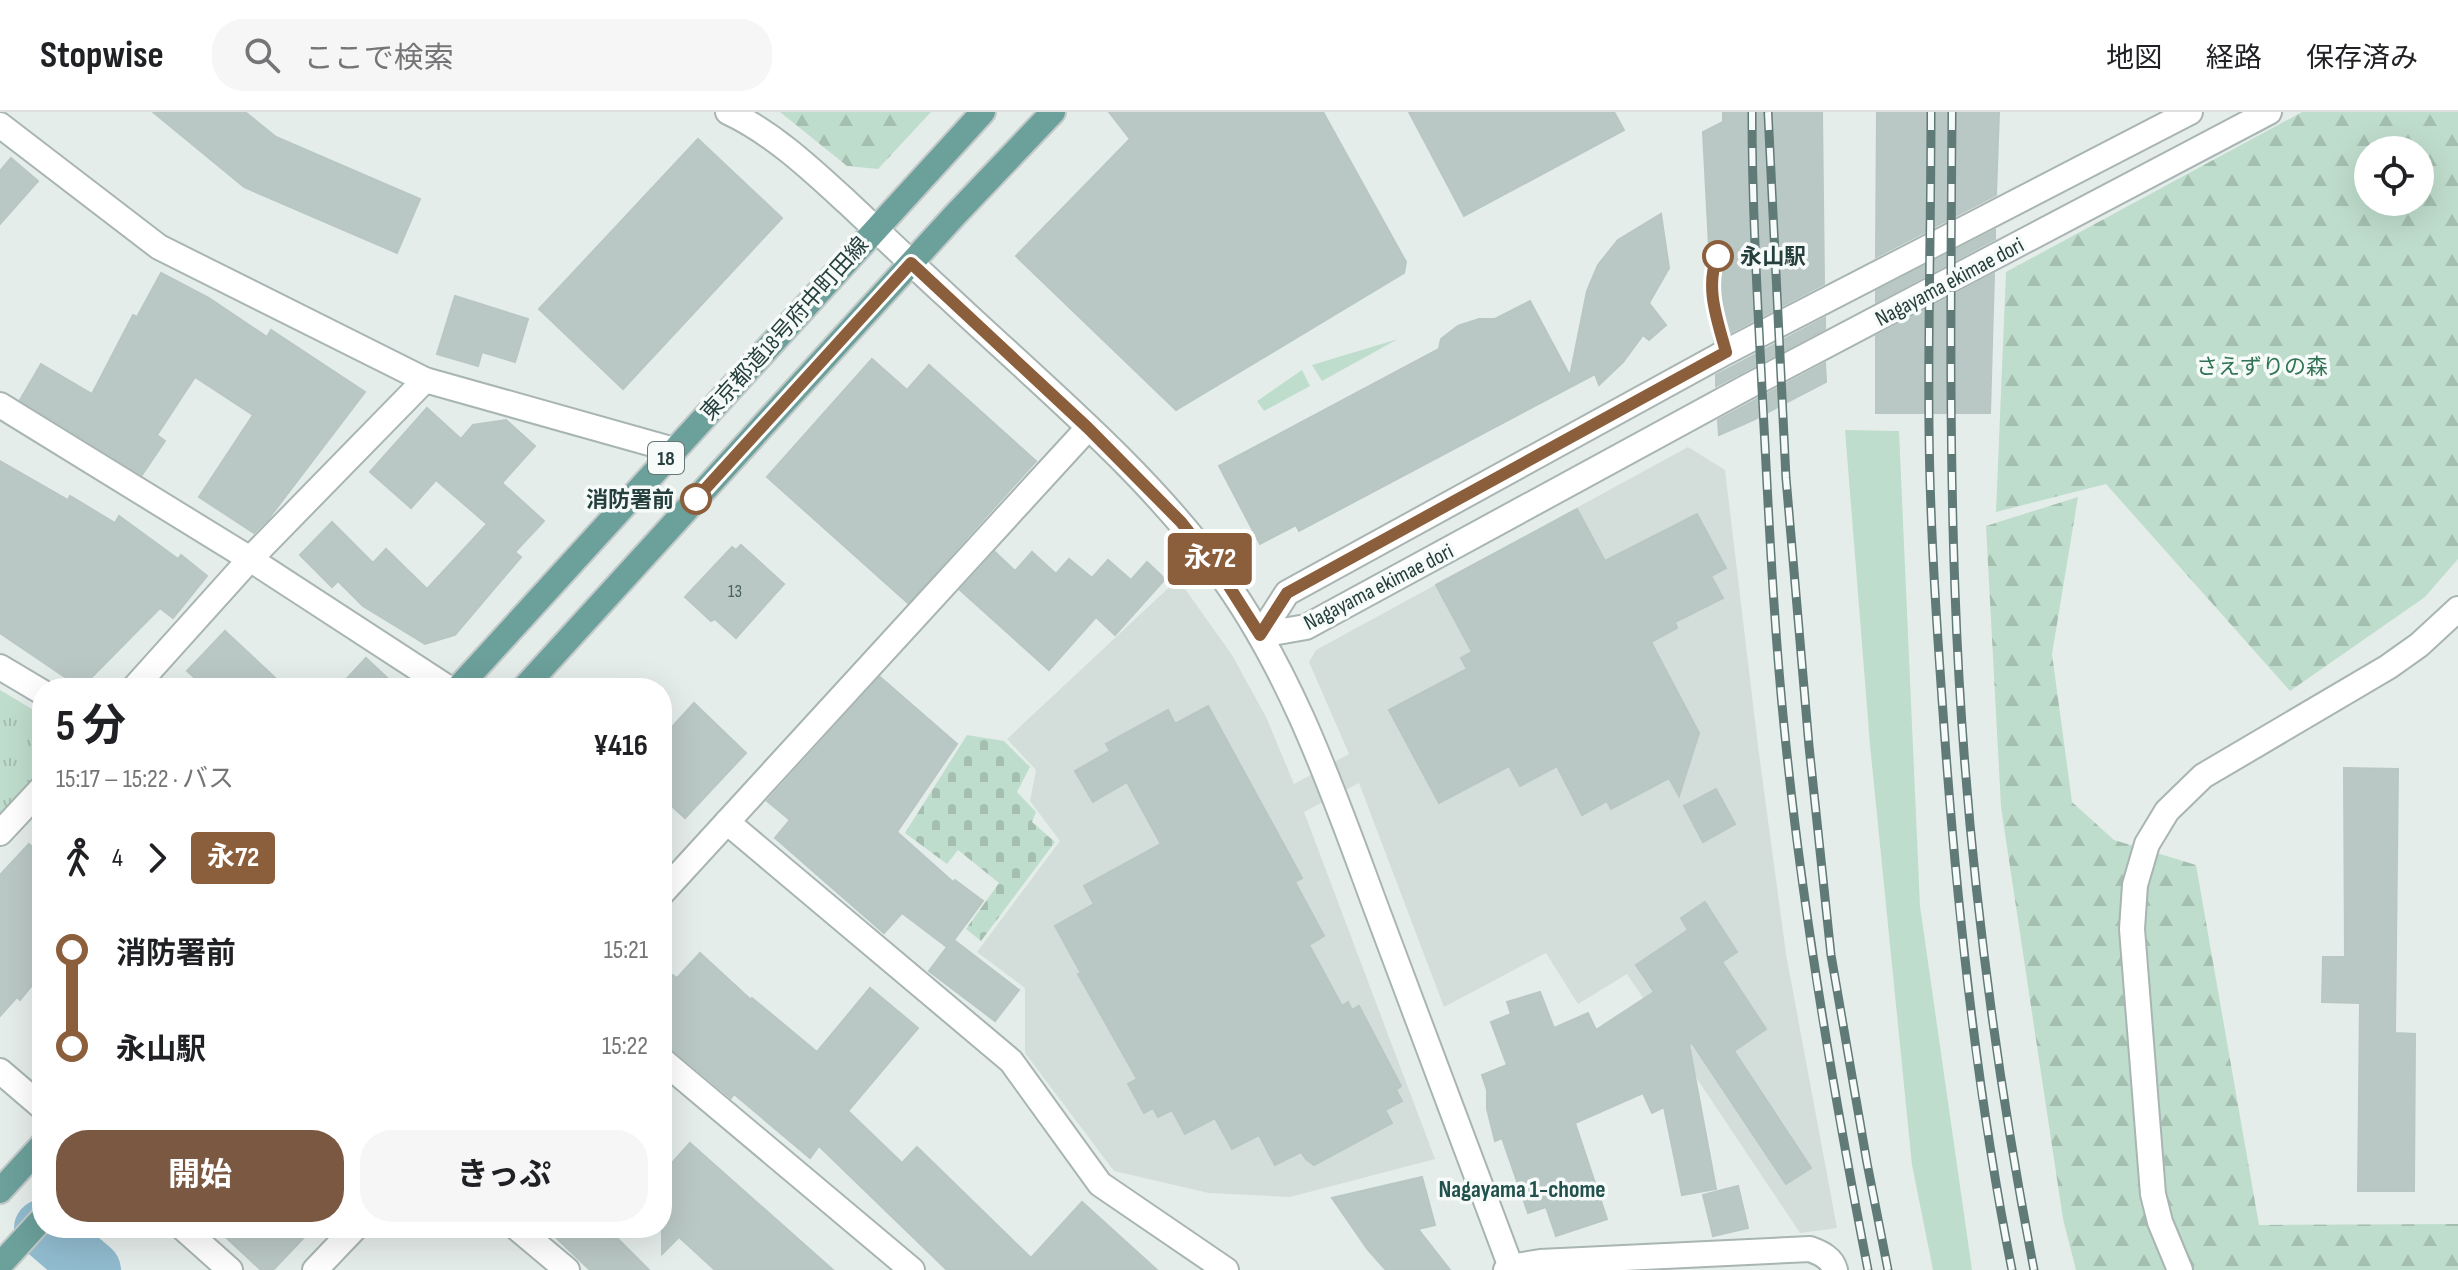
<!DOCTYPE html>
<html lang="ja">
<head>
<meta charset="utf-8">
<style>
  body { margin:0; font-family:"Sofia Sans Condensed","Noto Sans JP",sans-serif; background:#f6f6f6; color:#202124; height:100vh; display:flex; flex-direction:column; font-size:30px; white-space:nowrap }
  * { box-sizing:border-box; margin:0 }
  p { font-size:26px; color:#757577 }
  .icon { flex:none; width:44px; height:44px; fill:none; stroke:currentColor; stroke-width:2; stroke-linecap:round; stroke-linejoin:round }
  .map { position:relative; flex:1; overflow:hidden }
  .details { position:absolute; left:32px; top:566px; width:640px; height:560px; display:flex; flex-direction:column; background:#fff; border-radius:32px; box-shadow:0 8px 32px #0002 }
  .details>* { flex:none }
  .badge { padding:0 16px; border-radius:6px; font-size:28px; line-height:52px }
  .buttons { position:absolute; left:2354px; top:24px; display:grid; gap:16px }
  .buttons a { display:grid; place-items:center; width:80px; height:80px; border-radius:50%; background:#fff; box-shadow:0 8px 32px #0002; font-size:40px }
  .map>.badge { position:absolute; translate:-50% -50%; box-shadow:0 0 0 4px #fff }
  .legs { display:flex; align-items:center; gap:12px; height:88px; padding:0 24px; font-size:26px }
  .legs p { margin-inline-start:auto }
  .headline { display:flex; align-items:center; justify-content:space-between; height:136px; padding:0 24px }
  h1 { font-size:44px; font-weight:700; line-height:60px }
  .primary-button { display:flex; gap:16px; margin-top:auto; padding:16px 24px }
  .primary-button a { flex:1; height:92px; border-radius:32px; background:#7b5842; color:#fff; font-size:32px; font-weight:700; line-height:92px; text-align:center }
  .primary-button a+a { background:#f6f6f6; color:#202124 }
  ul { padding:0 24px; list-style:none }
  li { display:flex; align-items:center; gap:28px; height:96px; font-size:30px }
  li i { display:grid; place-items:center; width:12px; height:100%; margin:0 10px; background:currentColor }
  li i::after { content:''; width:20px; height:20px; margin:-10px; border:6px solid; border-radius:50%; background:#fff }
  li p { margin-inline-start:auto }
  li:first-child i { background:linear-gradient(#0000 50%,currentColor 0) }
  li:last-child i { background:linear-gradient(currentColor 50%,#0000 0) }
  header { display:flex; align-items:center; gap:48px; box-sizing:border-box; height:112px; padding:0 40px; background:#fff; border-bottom:2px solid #e0e0e0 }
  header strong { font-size:38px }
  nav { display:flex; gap:44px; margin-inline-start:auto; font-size:28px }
  .search { width:560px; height:72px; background:#f6f6f6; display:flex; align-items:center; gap:20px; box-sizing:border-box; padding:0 28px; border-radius:32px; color:#757577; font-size:30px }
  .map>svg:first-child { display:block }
  .built { fill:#d3ddda }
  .grass { fill:#bfddcc }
  .forest { fill:url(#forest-firs); fill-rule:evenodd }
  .cemetery { fill:url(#cemetery-stones) }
  .park { fill:url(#park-tufts) }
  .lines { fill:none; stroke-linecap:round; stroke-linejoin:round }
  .river { stroke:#91bbcf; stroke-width:58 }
  .building { fill:#bac8c5; stroke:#b8c7c3; stroke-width:2 }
  .minor-casing { stroke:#a8b5b3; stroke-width:28 }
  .tertiary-casing { stroke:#a8b5b3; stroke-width:28 }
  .primary-casing { stroke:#c2c9c8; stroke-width:28 }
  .minor { stroke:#fff; stroke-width:24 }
  .tertiary { stroke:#fff; stroke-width:24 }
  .primary { stroke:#6ca09b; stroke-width:24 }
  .rail-casing { stroke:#607a77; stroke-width:9 }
  .rail { stroke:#f6faf8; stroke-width:6; stroke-dasharray:18; stroke-linecap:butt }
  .line-1-casing { stroke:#fff; stroke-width:18 }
  .line-1 { stroke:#8b5e3c; stroke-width:12 }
  .stop-1-dot { fill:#fff; stroke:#8b5e3c; stroke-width:4 }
  .labels { text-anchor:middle; stroke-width:7; stroke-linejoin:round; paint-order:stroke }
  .number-label { font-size:18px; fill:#4a615e }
  .shield { fill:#f6faf8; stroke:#647774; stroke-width:2 }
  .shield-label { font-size:20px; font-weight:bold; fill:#253f3c }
  .stop-label { font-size:22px; font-weight:bold; fill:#253f3c; stroke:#f6faf8; text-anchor:start }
  .street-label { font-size:22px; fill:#253f3c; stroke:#f6faf8 }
  .park-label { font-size:22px; fill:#317455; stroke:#f6faf8 }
  .neighbourhood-label { font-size:24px; font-weight:bold; fill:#22504c; stroke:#f6faf8 }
</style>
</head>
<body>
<header>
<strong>Stopwise</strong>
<div class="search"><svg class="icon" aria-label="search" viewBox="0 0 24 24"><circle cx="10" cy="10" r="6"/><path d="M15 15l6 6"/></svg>ここで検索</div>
<nav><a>地図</a><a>経路</a><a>保存済み</a></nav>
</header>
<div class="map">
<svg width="2458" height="1158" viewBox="0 0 2458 1158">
  <defs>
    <pattern id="forest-firs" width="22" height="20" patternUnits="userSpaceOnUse" patternTransform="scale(2)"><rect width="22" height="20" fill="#bfddcc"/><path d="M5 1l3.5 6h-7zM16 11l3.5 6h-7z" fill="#a4bfb0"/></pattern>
    <pattern id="cemetery-stones" width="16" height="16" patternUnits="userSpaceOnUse" patternTransform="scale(2)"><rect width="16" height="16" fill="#bfddcc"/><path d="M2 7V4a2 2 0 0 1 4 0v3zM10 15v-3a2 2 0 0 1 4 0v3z" fill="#a4bfb0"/></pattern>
    <pattern id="park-tufts" width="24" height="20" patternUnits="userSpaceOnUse" patternTransform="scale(2)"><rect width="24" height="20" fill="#bfddcc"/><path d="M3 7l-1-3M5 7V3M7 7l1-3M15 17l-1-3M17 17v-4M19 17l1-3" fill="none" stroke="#a4bfb0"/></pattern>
  </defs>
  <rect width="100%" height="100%" fill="#e5edeb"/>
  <!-- built -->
  <path class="built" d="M1688,335l37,23 33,276 28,208 51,274 -37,5 -173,-259 -49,30 -32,-51 -102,54 -85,-224 -55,29 131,347 -145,38 -81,-4 -95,-22 -89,-118v-65l-48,-36 83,-111 -30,-40 6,-31 -29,-31 171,-160 54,76 34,62 28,67 55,-30 -40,-92 7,-12z"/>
  <!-- grass -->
  <g class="grass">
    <path d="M1398,227l-76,42 -10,-16z"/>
    <path d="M1302,258l8,16 -46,25 -7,-10z"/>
    <path d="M1845,318l54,1 21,475 52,364h-39l-21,-105 -42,-420z"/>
  </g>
  <!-- forest -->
  <g class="forest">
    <path d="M780,0h151l-53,57 -31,-3z"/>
    <path d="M2302,0h156v447l-33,38 -135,94 -184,-207 -110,28 10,-240zM2420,38v52h-52v-52z"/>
    <path d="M2078,385l-26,157 20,148 42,38 82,25 63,360 199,-1v46h-382l-13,-51 -62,-412 -15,-281z"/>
  </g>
  <!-- cemetery -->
  <path class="cemetery" d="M967,623l37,6 26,26 -13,25 19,20 -4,10 23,20 -74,99 -15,-12 33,-46 -41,-33 -11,14 -42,-31z"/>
  <!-- park -->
  <path class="park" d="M0,578l42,25v56l-42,44z"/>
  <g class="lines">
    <!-- river -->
    <path class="river" d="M43,1116l49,42"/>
  </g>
  <!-- building -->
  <g class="building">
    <path d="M153,0h92l31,25 144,62 -23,54 -153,-66z"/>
    <path d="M1109,0h214l83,150 -2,11 -228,137 -160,-154 114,-117z"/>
    <path d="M1409,0h205l10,18 -160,86z"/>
    <path d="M1723,0h99l2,172 -110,57 -11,-209 20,-10z"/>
    <path d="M1877,0h122l-3,83 -120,62z"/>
    <path d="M698,27l84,79 -159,171 -84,-80z"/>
    <path d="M11,46l27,23 -38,43v-53z"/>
    <path d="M1661,102l8,54 -20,35 17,22 -17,15 -6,-5 -20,27 -24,23 -4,-11 -296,157 -3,-6 -36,19 -41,-78 220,-117 2,-10 17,-13 21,-7h16l35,-18 40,75 17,-85 11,-26 20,-25z"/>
    <path d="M1995,118v9l-119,63v-11z"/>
    <path d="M161,161l48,25 58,39 4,-7 94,62 -96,126 -15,15 -55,-36 54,-82 -58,-38 -38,58 8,6 -23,34 -122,-75 21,-36 51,30 41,-79 4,2z"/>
    <path d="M1994,162l-4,139h-114v-77z"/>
    <path d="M455,184l73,23 -13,43 -33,-10 -4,14 -41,-12z"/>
    <path d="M1825,206v11l-109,57v-11z"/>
    <path d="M872,247l35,31 22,-25 107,96 -128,142 -141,-126z"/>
    <path d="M1825,251l1,19 -73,38 -34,15 -1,-15z"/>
    <path d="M427,296l34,31 12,-14 33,-5 29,26 -33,37 42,38 -29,31 6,5 -66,78 -30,9 -62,-38 -25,-25 -6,6 -32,-32 32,-33 41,41 13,-14 41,40 60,-65 -51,-44 -25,28 -41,-36z"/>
    <path d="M0,349l68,39 2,-4 45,27 4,-7 59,43 3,-4 26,21 -34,42 -13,-10 -79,80 -81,-55z"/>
    <path d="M1577,397l28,52 92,-47 29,54 -15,8 12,22 -48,24 2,6 -26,14 48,91 -20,63 -10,-18 -58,31 -4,-8 -25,14 -25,-49 -37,20 -11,-20 -70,37 -50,-93 78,-41 -6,-11 11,-6 -36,-67z"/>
    <path d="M741,433l43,39 -48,54 -21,-19 -4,2 -26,-24 47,-50 4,3z"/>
    <path d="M995,440l20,19 17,-19 24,22 13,-15 23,19 16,-18 23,20 16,-18 18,17 -50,56 -19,-18 -47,53 -89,-80z"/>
    <path d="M225,519l61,57h-80l-19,-17z"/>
    <path d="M366,546l32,30h-60z"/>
    <path d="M880,565l77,67 -60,88 56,50 2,-2 28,21 -29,39 65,50 -24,31 -66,-50 18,-24 -45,-34 -18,20 -109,-95 15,-18 -23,-19z"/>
    <path d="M694,591l52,50 -61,65 -23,-21v-59z"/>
    <path d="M1208,594l94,172 -7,4 29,54 -15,9 33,61 6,-4 4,8 7,-4 42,80 -5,4 6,11 -17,9 7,13 -78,42 -8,-6 -5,-7 -26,13 -16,-30 -27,14 -17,-31 -30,16 -13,-24 -14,7 -5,-9 -9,5 -16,-29 9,-5 -59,-105 3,-1 -26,-47 39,-22 -10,-18 77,-42 -34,-62 -34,20 -18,-31 35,-20 -4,-7 62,-34 7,14z"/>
    <path d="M2344,656l54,1 -3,264 20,1 -1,157h-56l2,-188 -38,-1 1,-45h22z"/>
    <path d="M1716,677l19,35 -32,18 -19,-36z"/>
    <path d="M29,732l13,12v117l-22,27 -3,-3 -17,19v-141z"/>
    <path d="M1705,790l32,50 -15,10 44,67 -32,22 77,117 -25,16 -94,-141 -3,1 27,145 -34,6 -18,-88 -12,6 -9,-20 -68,30 32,96 -51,17 -10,-29 -18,6 -26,-75 -7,3 -8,-32v-19l-5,-15 25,-10 -16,-43 20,-8 -4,-12 33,-10 14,36 34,-15 8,17 58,-38 -18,-27 52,-35 -7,-12z"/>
    <path d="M700,841l51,47 1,-2 65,54 53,-64 48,40 -70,83 54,52 15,-16 114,111 51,-56 75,68h-210l-128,-124 -9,12 -76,-64 -3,4 -59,-49 -10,-4v-77l15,10z"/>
    <path d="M690,1031l143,127h-118l-36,-33 -17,17v-80z"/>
    <path d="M1422,1065l13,48 -17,4 32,41h-64l-18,-20 -36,-52z"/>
    <path d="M1738,1074l10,42 -35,8 -10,-41z"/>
    <path d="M216,1116h97l-40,42h-12z"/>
    <path d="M546,1116h61l42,42h-59z"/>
  </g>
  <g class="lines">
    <!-- minor casing -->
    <g class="minor-casing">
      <g id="minor">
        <path d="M0,13l159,122 266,133 249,70"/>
        <path d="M0,293l250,154 198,129"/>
        <path d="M0,555l42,25"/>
        <path d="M134,576l116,-129 175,-179"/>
        <path d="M727,710l284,239 89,123 126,86"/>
        <path d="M0,721l42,-45"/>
        <path d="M662,781l426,-465"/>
        <path d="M662,948l250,210"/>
        <path d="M0,959l42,36"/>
        <path d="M183,1116l47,42"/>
        <path d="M517,1116l50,42"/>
        <path d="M315,1158l40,-42"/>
        <path d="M1506,1158l4,-3 30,-5 270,-13c11,4 22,9 25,21"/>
      </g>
    </g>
    <!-- tertiary casing -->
    <g class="tertiary-casing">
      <g id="tertiary">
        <path d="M728,0c45,21 83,57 120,91 33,31 66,63 100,94 89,84 196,172 268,271 75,101 116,221 159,337 46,122 91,243 137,365"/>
        <path d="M1260,523l46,-8 439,-239 524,-276"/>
        <path d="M1260,523l27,-42 439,-241 464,-240"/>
        <path d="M2180,1158l-20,-48 -7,-28 -21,-265 3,-44 12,-41 20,-33 36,-35 185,-109 31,-22 39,-36"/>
      </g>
    </g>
    <!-- primary casing -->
    <g class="primary-casing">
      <g id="primary">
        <path d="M458,576l525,-576"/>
        <path d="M524,576l431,-473 98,-103"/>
        <path d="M0,1079l42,-46"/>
        <path d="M0,1153l42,-46"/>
      </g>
    </g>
    <!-- minor -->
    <use href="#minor" class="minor"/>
    <!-- tertiary -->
    <use href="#tertiary" class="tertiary"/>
    <!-- primary -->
    <use href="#primary" class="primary"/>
    <!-- rail casing -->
    <g class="rail-casing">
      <g id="rail">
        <path d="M1752,0c0,99 6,197 11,296 6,112 11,225 23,337 18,176 48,351 82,525"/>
        <path d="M1768,0l18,366 23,268 22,209 36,208 21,107"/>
        <path d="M1931,0c0,105 -3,210 -2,315 1,109 9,218 17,327 13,172 32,346 66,516"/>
        <path d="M1952,0c-1,160 -3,319 3,479 8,227 36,456 79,679"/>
      </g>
    </g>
    <!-- rail -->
    <use href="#rail" class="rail"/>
  </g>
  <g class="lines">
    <!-- line-1 casing -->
    <g class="line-1-casing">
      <path id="line-1" d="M696,387l215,-236 177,165 93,94 37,47 42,66 27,-42 439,-241c-8,-30 -22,-66 -8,-96"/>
    </g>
    <!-- line-1 -->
    <use href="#line-1" class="line-1"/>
  </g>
  <!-- markers -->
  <g class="stop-1-dot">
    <circle cx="1718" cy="144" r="14"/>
    <circle cx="696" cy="387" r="14"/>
  </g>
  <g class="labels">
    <!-- number labels -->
    <g class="number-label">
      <text x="735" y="485">13</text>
    </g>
    <!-- shield labels -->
    <rect class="shield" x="648" y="330" width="36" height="32" rx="6"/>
    <g class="shield-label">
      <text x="666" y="353">18</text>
    </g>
    <!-- stop labels -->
    <g class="stop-label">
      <text x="1740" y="152">永山駅</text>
      <text x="674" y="395" text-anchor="end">消防署前</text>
    </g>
    <!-- street labels -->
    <g class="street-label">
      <text transform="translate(1949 169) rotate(-28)" y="8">Nagayama ekimae dori</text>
      <text transform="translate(784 216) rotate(-48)" y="8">東京都道18号府中町田線</text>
      <text transform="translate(1378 474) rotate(-27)" y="8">Nagayama ekimae dori</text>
    </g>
    <!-- park labels -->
    <g class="park-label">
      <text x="2262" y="262">さえずりの森</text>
    </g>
    <!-- neighbourhood labels -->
    <g class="neighbourhood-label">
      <text x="1522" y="1085">Nagayama 1-chome</text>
    </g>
  </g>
</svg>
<div class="buttons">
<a><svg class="icon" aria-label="locate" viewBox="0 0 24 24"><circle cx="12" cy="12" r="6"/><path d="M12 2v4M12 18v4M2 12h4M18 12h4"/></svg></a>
</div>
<b class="badge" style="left:1210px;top:447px;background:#8b5e3c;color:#fff">永72</b>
<section class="details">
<div class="headline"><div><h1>5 分</h1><p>15:17 – 15:22 · バス</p></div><b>¥416</b></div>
<div class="legs"><svg class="icon" aria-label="walk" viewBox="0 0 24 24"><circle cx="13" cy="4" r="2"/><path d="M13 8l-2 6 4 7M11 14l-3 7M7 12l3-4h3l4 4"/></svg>4<svg class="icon" aria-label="forward" viewBox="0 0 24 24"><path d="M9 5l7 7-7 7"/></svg><b class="badge" style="background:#8b5e3c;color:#fff">永72</b></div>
<ul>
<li><i style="color:#8b5e3c"></i><b>消防署前</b><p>15:21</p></li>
<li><i style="color:#8b5e3c"></i><b>永山駅</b><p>15:22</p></li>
</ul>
<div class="primary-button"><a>開始</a><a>きっぷ</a></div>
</section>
</div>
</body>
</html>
